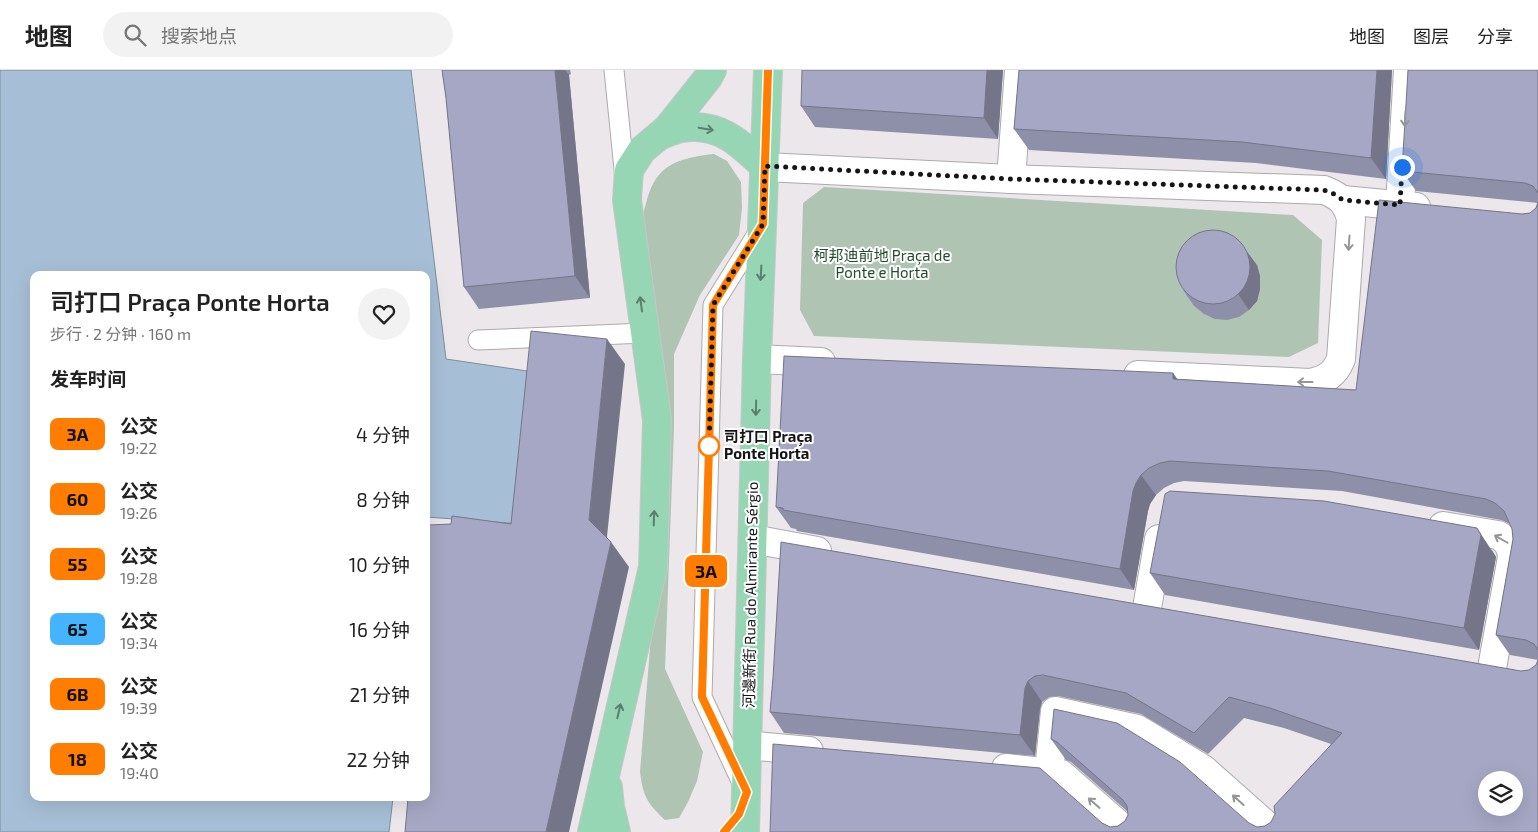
<!DOCTYPE html>
<html lang="zh">
<head>
<meta charset="utf-8">
<style>
  body { margin:0; font-family:"Exo 2","Noto Sans SC",sans-serif; background:#f2f2f2; color:#222; height:100vh; display:flex; flex-direction:column; font-size:19px; white-space:nowrap }
  * { box-sizing:border-box; margin:0 }
  p { font-size:16px; color:#767676 }
  .icon { flex:none; width:28px; height:28px; fill:none; stroke:currentColor; stroke-width:2; stroke-linecap:round; stroke-linejoin:round }
  .map { position:relative; flex:1; overflow:hidden }
  .details { position:absolute; left:30px; top:201px; width:400px; height:530px; display:flex; flex-direction:column; background:#fff; border-radius:10px; box-shadow:0 5px 20px #0002 }
  .details>* { flex:none }
  .badge { padding:0 10px; border-radius:8px; font-size:18px; line-height:32px }
  .buttons { position:absolute; left:1478px; top:701px; display:grid; gap:10px }
  .buttons a { display:grid; place-items:center; width:45px; height:45px; border-radius:50%; background:#fff; box-shadow:0 5px 20px #0002; font-size:25px }
  .you { position:absolute; width:25px; height:25px; margin:-12px; border:4px solid #fff; border-radius:50%; background:#1a73e8; box-shadow:0 0 0 8px #1a73e833 }
  .map>.badge { position:absolute; translate:-50% -50%; box-shadow:0 0 0 2px #fff }
  h2 { padding:0 20px; font-size:19px; line-height:45px }
  .round { display:grid; place-items:center; flex:none; width:52px; height:52px; border-radius:26px; background:#f2f2f2 }
  .summary { display:flex; align-items:center; justify-content:space-between; height:85px; padding:0 20px }
  h1 { font-size:24px; font-weight:600; line-height:38px }
  ul { padding:0; list-style:none }
  li { display:flex; align-items:center; gap:15px; height:65px; padding:0 20px }
  li div { flex:1 }
  li b { display:block; font-size:19px }
  li em { font-style:normal }
  li .badge { min-width:55px; font-weight:700; text-align:center }
  header { display:flex; align-items:center; gap:30px; box-sizing:border-box; height:70px; padding:0 25px; background:#fff; border-bottom:1px solid #e0e0e0 }
  header strong { font-size:24px }
  nav { display:flex; gap:28px; margin-inline-start:auto; font-size:18px }
  .search { width:350px; height:45px; background:#f2f2f2; display:flex; align-items:center; gap:12px; box-sizing:border-box; padding:0 18px; border-radius:28px; color:#767676; font-size:19px }
  .map>svg:first-child { display:block }
  .green { fill:#b0c4b4 }
  .water { fill:#a7bfd6; stroke:#7c8c9c }
  .lines { fill:none; stroke-linecap:round; stroke-linejoin:round }
  .service-casing { stroke:#ada9ac; stroke-width:21 }
  .minor-casing { stroke:#ada9ac; stroke-width:30 }
  .primary-casing { stroke:#c7c7c7; stroke-width:30 }
  .service { stroke:#fff; stroke-width:19 }
  .minor { stroke:#fff; stroke-width:28 }
  .primary { stroke:#96d6b4; stroke-width:28 }
  .wall { fill:#8e90a9 }
  .shaded-wall { fill:#747589 }
  .building { fill:#a5a7c4; stroke:#747589; fill-rule:evenodd }
  .oneway { stroke:#969696 }
  .oneway2 { stroke:#5c7f6d }
  .line-casing { stroke:#fff; stroke-width:11 }
  .line { stroke:#ff7d00; stroke-width:8 }
  .walk { stroke:#161516; stroke-width:5; stroke-dasharray:0 9 }
  .stop-dot { fill:#fff; stroke:#ff7d00; stroke-width:2.5 }
  .labels { text-anchor:middle; stroke-width:4; stroke-linejoin:round; paint-order:stroke }
  .park-label { font-size:15px; fill:#214c2d; stroke:#fff }
  .stop-label { font-size:15px; font-weight:bold; fill:#161516; stroke:#fff; text-anchor:start }
  .street-label { font-size:15px; fill:#161516; stroke:#fff }
</style>
</head>
<body>
<header>
<strong>地图</strong>
<div class="search"><svg class="icon" aria-label="search" viewBox="0 0 24 24"><circle cx="10" cy="10" r="6"/><path d="M15 15l6 6"/></svg>搜索地点</div>
<nav><a>地图</a><a>图层</a><a>分享</a></nav>
</header>
<div class="map">
<svg width="1538" height="762" viewBox="0 0 1538 762">
  <rect width="100%" height="100%" fill="#ece7eb"/>
  <!-- green -->
  <g class="green">
    <path d="M714,84l13,7 14,21 1,26 -3,27 -39,60 -26,59v74l-9,241 38,83 -6,29 -9,21 -9,16 -14,2c-18,-17 -22,-24 -25,-48l20,-248 -20,-292c10,-53 15,-72 74,-78z"/>
    <path d="M824,117l469,28 29,25 -4,103 -29,14 -475,-21 -14,-26 3,-107z"/>
  </g>
  <!-- water -->
  <path class="water" d="M0,0h411l35,289 88,13 -11,152 -97,-7v-242h-392v523h359l-4,34h-389z"/>
  <g class="lines">
    <!-- service casing -->
    <g class="service-casing">
      <g id="service">
        <path d="M614,0l11,109"/>
        <path d="M478,270l167,-7"/>
        <path d="M743,715l-41,-88 11,-392 48,-77"/>
      </g>
    </g>
    <!-- minor casing -->
    <g class="minor-casing">
      <g id="minor">
        <path d="M765,97l246,12 313,11c16,6 23,13 27,29l-10,140c-6,15 -15,21 -31,24l-172,-8"/>
        <path d="M1011,109l8,-109"/>
        <path d="M1343,130l73,7"/>
        <path d="M1400,135l8,-135"/>
        <path d="M757,289l64,3"/>
        <path d="M1443,456l55,9c9,5 13,11 14,22l-20,111"/>
        <path d="M753,469l64,12"/>
        <path d="M1147,538l12,-69"/>
        <path d="M747,675l62,6"/>
        <path d="M1006,698l55,6 66,58"/>
        <path d="M1049,702l6,-61 82,18 66,40 71,63"/>
      </g>
    </g>
    <!-- primary casing -->
    <g class="primary-casing">
      <g id="primary">
        <path d="M659,66c7,-3 15,-7 23,-8 37,-6 58,15 83,39"/>
        <path d="M608,717l2,20 6,25"/>
        <path d="M592,762l61,-265 4,-147 -30,-220 2,-30 13,-20 25,-21 40,-50 5,-9"/>
        <path d="M745,762l12,-473 11,-289"/>
      </g>
    </g>
    <!-- service -->
    <use href="#service" class="service"/>
    <!-- minor -->
    <use href="#minor" class="minor"/>
    <!-- primary -->
    <use href="#primary" class="primary"/>
  </g>
  <!-- wall -->
  <g class="wall">
    <path d="M442,0h128l1,4 -2,1 21,223 -111,11 -15,-22 -18,-189z"/>
    <path d="M1003,0l-5,69 -183,-12 -14,-21z"/>
    <path d="M1019,0h373l-6,109 -130,-16 -227,-13 -15,-21z"/>
    <path d="M1538,0v590l-28,-5 -14,-20 17,-96 -1,-10 -2,-5 -9,-4 -159,-29 -158,-10 -10,2 -10,5 -8,7 -6,9 -2,7 -14,79 -337,-59 -1,-2 -5,-1 -15,-21 397,-134 4,6 179,11 166,-176 8,-1 6,-5 2,-5 -122,-12 -14,-20z"/>
    <path d="M1257,195l3,11v13l-3,12 -8,9 -10,7 -12,3 -12,-1 -11,-5 -10,-8 -11,-16z"/>
    <path d="M1492,480l4,7 -17,93 -314,-55 -15,-22z"/>
    <path d="M1536,595l2,167h-768l332,-9 8,4 8,-1 7,-5 3,-6v-3l-57,-50 -5,-2 -15,-21 206,88 8,-1 6,-4 60,-78 -47,-16 -40,-10 -36,36 -67,-40 -83,-18 -9,1 -7,5 -2,7 -5,47 -251,-23 -14,-21 3,-34 748,-7 8,-1z"/>
  </g>
  <!-- shaded-wall -->
  <g class="shaded-wall">
    <path d="M555,0h10l4,5 21,223 -15,-22z"/>
    <path d="M987,0h16l-5,69 -14,-21z"/>
    <path d="M1377,0h15l-6,109 -15,-21z"/>
    <path d="M1245,179l12,16 3,11v13l-3,12 -8,9 -11,-16z"/>
    <path d="M607,269l18,25 -19,182 -17,-26z"/>
    <path d="M1173,303l14,20 -14,-14z"/>
    <path d="M1141,405l15,20 -6,9 -2,7 -14,79 -14,-21 13,-78 3,-8z"/>
    <path d="M1477,458l19,29 -17,93 -15,-22z"/>
    <path d="M611,472l18,25 -60,265h-23z"/>
    <path d="M1028,611l14,21 -2,7 -5,47 -15,-21 5,-47z"/>
  </g>
  <!-- building -->
  <g class="building">
    <path d="M442,0h113l20,206 -111,11 -18,-189z"/>
    <path d="M802,0h185l-3,48 -183,-12z"/>
    <path d="M1019,0h358l-6,88 -129,-16 -228,-13z"/>
    <path d="M1408,0h130v123l-5,-7 -8,-3 -123,-12z"/>
    <path d="M1379,130l143,14 8,-1 6,-5 2,-6v448l-4,-6 -8,-4 -30,-5 17,-96 -1,-10 -8,-18 -9,-8 -9,-4 -158,-28 -158,-10 -10,2 -11,5 -8,7 -5,8 -3,8 -13,78 -337,-59v-2l-7,-1 8,-151 389,17v6l183,11z"/>
    <circle cx="1213" cy="197" r="37"/>
    <path d="M531,261l76,8 -18,181 22,22 -65,290h-141l3,-34h18v-232l3,-41 22,-1 1,-8 59,8z"/>
    <path d="M1170,421l154,10 153,27 4,7 -17,93 -314,-55 15,-79z"/>
    <path d="M781,472l740,129 8,-1 7,-5 2,-5v172h-768l3,-88 267,24 62,55 8,4 8,-1 7,-5 3,-6 -1,-9 -4,-6 -66,-58 -6,-3 3,-30 63,14 63,39 69,61 8,4 8,-1 6,-4 4,-8 -1,-8 68,-73 -72,-25 -41,-11 -35,36 -68,-40 -83,-18 -8,1 -7,5 -3,7 -5,47 -250,-23 3,-34zM1486,710h28v28h-28z"/>
  </g>
  <!-- one-way arrows -->
  <defs><path id="oneway-shaft" d="M-6 0H5M1.5-3L5.5 0L1.5 3" fill="none" stroke-width="1.6" stroke-linecap="round" stroke-linejoin="round" transform="scale(1.25)"/></defs>
  <g class="oneway">
    <use href="#oneway-shaft" transform="translate(1405 49) rotate(93)"/>
    <use href="#oneway-shaft" transform="translate(1349 173) rotate(94)"/>
    <use href="#oneway-shaft" transform="translate(1305 312) rotate(180)"/>
    <use href="#oneway-shaft" transform="translate(1501 469) rotate(-150)"/>
    <use href="#oneway-shaft" transform="translate(1238 730) rotate(-138)"/>
    <use href="#oneway-shaft" transform="translate(1094 733) rotate(-139)"/>
  </g>
  <g class="oneway2">
    <use href="#oneway-shaft" transform="translate(706 59) rotate(10)"/>
    <use href="#oneway-shaft" transform="translate(761 203) rotate(93)"/>
    <use href="#oneway-shaft" transform="translate(641 234) rotate(-98)"/>
    <use href="#oneway-shaft" transform="translate(756 338) rotate(91)"/>
    <use href="#oneway-shaft" transform="translate(654 448) rotate(-88)"/>
    <use href="#oneway-shaft" transform="translate(619 641) rotate(-77)"/>
  </g>
  <g class="lines">
    <!-- line casing -->
    <g class="line-casing">
      <path id="line" d="M724,762l15,-18 8,-22 -45,-95 11,-392 50,-81 5,-154"/>
    </g>
    <!-- line -->
    <use href="#line" class="line"/>
    <!-- walk -->
    <path class="walk" d="M709,376l4,-141 50,-81 2,-58 246,13 313,11 10,4 9,6 57,5 2,-38"/>
  </g>
  <!-- markers -->
  <circle class="stop-dot" cx="709" cy="376" r="10"/>
  <g class="labels">
    <!-- park labels -->
    <g class="park-label">
      <text x="882" y="191">柯邦迪前地 Praça de<tspan x="882" dy="17">Ponte e Horta</tspan></text>
    </g>
    <!-- stop labels -->
    <g class="stop-label">
      <text x="724" y="372">司打口 Praça<tspan x="724" dy="17">Ponte Horta</tspan></text>
    </g>
    <!-- street labels -->
    <g class="street-label">
      <text transform="translate(751 525) rotate(-89)" y="5">河邊新街 Rua do Almirante Sérgio</text>
    </g>
  </g>
</svg>
<div class="buttons">
<a><svg class="icon" aria-label="layers" viewBox="0 0 24 24"><path d="M12 4l9 5-9 5-9-5zM3 14l9 5 9-5"/></svg></a>
</div>
<div class="you" style="left:1402px;top:97px"></div>
<b class="badge" style="left:706px;top:501px;background:#ff7d00;color:#111">3A</b>
<section class="details">
<div class="summary"><div><h1>司打口 Praça Ponte Horta</h1><p>步行 · 2 分钟 · 160 m</p></div><a class="round"><svg class="icon" aria-label="heart" viewBox="0 0 24 24"><path d="M12 20l-8-8c-3-5 5-10 8-4 3-6 11-1 8 4z"/></svg></a></div>
<h2>发车时间</h2>
<ul>
<li><span class="badge" style="background:#ff7d00;color:#111">3A</span><div><b>公交</b><p>19:22</p></div><em>4 分钟</em></li>
<li><span class="badge" style="background:#ff7d00;color:#111">60</span><div><b>公交</b><p>19:26</p></div><em>8 分钟</em></li>
<li><span class="badge" style="background:#ff7d00;color:#111">55</span><div><b>公交</b><p>19:28</p></div><em>10 分钟</em></li>
<li><span class="badge" style="background:#46b3ff;color:#111">65</span><div><b>公交</b><p>19:34</p></div><em>16 分钟</em></li>
<li><span class="badge" style="background:#ff7d00;color:#111">6B</span><div><b>公交</b><p>19:39</p></div><em>21 分钟</em></li>
<li><span class="badge" style="background:#ff7d00;color:#111">18</span><div><b>公交</b><p>19:40</p></div><em>22 分钟</em></li>
</ul>
</section>
</div>
</body>
</html>
